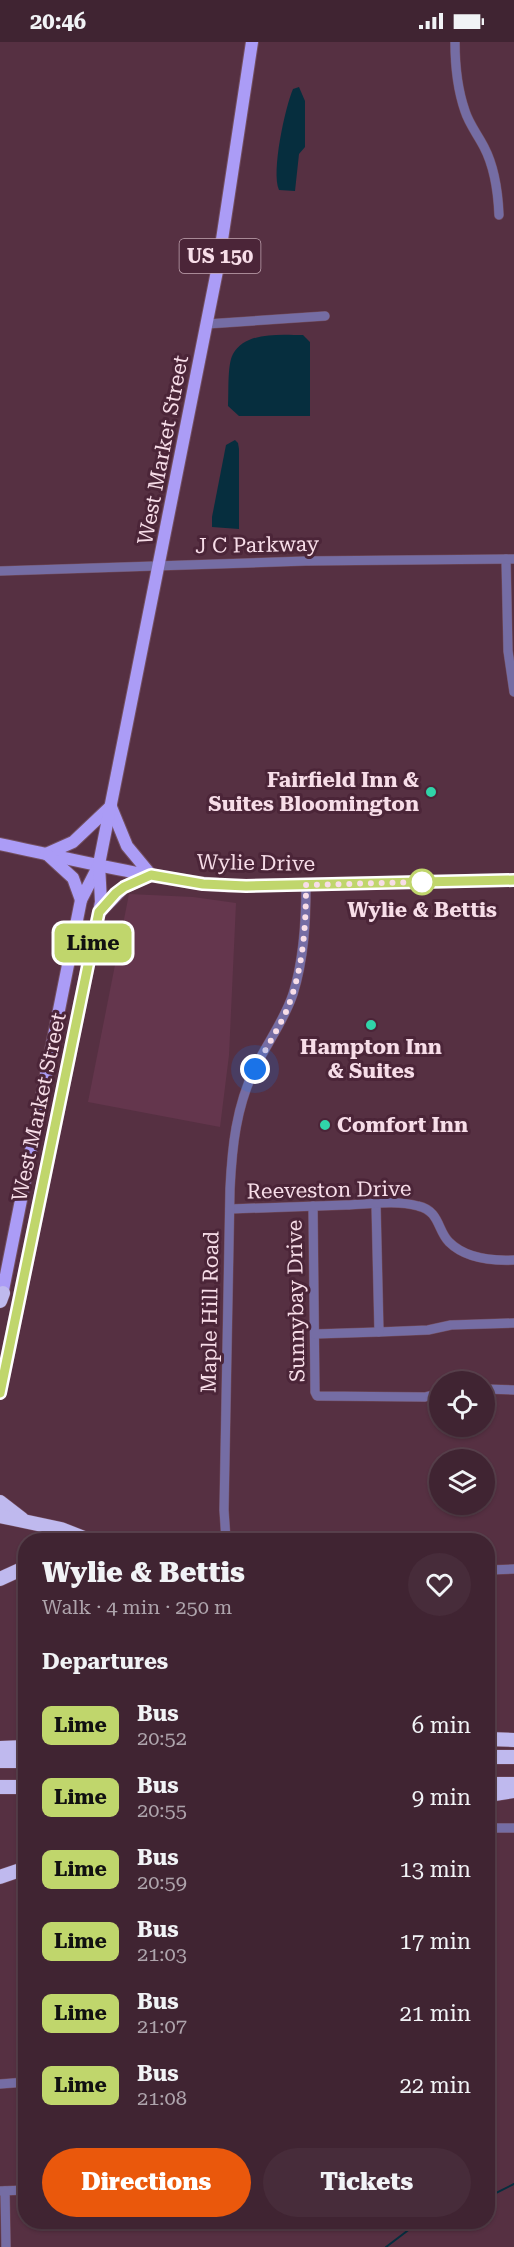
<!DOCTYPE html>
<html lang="en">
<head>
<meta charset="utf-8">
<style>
  body { margin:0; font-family:"Roboto Serif",serif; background:#472c3a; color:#f1f3f6; height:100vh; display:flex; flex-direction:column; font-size:22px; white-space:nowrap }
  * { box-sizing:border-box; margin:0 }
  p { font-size:20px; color:#aea4ac }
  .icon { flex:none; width:33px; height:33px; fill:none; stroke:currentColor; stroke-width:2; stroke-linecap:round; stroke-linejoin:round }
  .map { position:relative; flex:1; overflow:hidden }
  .details { position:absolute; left:18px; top:1491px; width:477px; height:696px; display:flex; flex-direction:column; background:#402432; border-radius:24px; box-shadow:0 2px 4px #0004,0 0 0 2px #59414d }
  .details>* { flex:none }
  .badge { padding:0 12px; border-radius:9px; font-size:21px; line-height:39px }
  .tools { position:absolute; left:429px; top:1329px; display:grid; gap:12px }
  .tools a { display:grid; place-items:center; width:66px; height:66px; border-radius:50%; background:#402432; box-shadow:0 2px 4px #0004,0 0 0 2px #59414d; font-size:30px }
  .you { position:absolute; width:30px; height:30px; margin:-15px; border:4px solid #fff; border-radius:50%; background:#1a73e8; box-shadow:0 0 0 9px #1a73e833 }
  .map>.badge { position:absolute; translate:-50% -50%; box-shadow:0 0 0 3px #fff }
  h2 { padding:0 24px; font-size:22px; line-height:54px }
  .round { display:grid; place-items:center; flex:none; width:63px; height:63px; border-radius:32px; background:#472c3a }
  .head { display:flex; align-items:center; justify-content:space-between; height:102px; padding:0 24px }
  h1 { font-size:28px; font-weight:800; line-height:45px }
  .cta { display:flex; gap:12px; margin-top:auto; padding:12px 24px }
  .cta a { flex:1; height:69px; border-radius:36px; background:#ea580c; color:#fff; font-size:24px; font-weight:800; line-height:69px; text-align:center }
  .cta a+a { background:#472c3a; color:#f1f3f6 }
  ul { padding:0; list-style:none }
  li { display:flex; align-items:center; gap:18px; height:72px; padding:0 24px }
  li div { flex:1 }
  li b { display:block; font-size:22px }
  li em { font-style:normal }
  li .badge { min-width:66px; font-weight:700; text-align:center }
  .status { display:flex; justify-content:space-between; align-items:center; height:42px; padding:0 30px; background:#402432; direction:ltr }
  .status svg { height:16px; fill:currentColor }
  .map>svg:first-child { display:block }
  .built { fill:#64364d }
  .water { fill:#062e3e }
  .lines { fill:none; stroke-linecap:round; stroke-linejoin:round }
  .stream { stroke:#062e3e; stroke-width:2 }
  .minor-casing { stroke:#734f60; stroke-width:10 }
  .major-casing { stroke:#734f60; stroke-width:14 }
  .highway-casing { stroke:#734f60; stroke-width:15 }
  .minor { stroke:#756da4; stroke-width:9 }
  .major { stroke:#ab9cf6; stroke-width:12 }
  .highway { stroke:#bfb9ee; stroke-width:14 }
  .line-casing { stroke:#fff; stroke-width:14 }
  .line { stroke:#c0d66c; stroke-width:9 }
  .walk { stroke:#f7dde8; stroke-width:6; stroke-dasharray:0 10.8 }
  .poi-dot { fill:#30d4a9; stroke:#4b2538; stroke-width:2 }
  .stop-dot { fill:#fff; stroke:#c0d66c; stroke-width:3 }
  .labels { text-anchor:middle; stroke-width:6; stroke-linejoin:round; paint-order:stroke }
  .shield { fill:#4b2538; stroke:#c3a6b3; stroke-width:1.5 }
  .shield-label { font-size:20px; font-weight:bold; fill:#f7dde8 }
  .street-label { font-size:21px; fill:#f7dde8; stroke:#4b2538 }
  .poi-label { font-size:21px; font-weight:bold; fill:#f7dde8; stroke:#4b2538; text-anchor:end }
  .stop-label { font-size:21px; font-weight:bold; fill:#f7dde8; stroke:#4b2538 }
</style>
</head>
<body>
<div class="status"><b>20:46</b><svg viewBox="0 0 49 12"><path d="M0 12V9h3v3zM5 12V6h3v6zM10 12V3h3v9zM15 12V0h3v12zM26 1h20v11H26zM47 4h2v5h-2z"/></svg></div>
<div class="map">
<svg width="514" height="2205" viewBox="0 0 514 2205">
  <rect width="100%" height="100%" fill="#563042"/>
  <!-- built -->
  <path class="built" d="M129,852l64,3 43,6 -7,152 -9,72 -132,-25z"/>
  <!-- water -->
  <g class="water">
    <path d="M299,45l6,14v46l-6,7 -4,37 -16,-1c-8,-18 6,-82 14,-101z"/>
    <path d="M303,293l7,7v74h-71l-11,-10c1,-13 -1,-41 5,-52 13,-23 48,-19 70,-19z"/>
    <path d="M235,398l3,3 1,6v80l-27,-2v-10l14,-72z"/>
  </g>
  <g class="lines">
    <!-- stream -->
    <g class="stream">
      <path d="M488,2155l26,-13"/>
      <path d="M386,2205l33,-25"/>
    </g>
    <!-- minor casing -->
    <g class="minor-casing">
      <g id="minor">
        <path d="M455,0c0,24 2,46 10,69 4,13 13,24 19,36 11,21 14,44 15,68"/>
        <path d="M207,282l118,-8"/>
        <path d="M506,517l2,92 6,41"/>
        <path d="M0,529l306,-10 208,-2"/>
        <path d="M376,1162l3,128 49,-2 23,-5 63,-2"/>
        <path d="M313,1164l2,186 2,4 108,1 15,-4"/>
        <path d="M230,1167c39,-1 79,-3 119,-4 22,-1 47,-5 69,1 22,5 19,24 31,36 17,17 43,19 65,18"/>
        <path d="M315,1292l64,-2"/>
        <path d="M484,1347l30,1"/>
        <path d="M226,1498l-2,-30 6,-321c2,-42 6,-82 25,-121 12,-25 29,-47 38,-74 11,-35 13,-72 13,-109"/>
        <path d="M488,1528l26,-1"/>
        <path d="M488,1786h26"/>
        <path d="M0,2042l26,-2"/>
        <path d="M0,2149l26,-1"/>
        <path d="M5,2149l1,56"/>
      </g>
    </g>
    <!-- major casing -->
    <g class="major-casing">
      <g id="major">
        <path d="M111,765l16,39 24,29"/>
        <path d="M0,802c75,16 152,35 229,42l285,-6"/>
        <path d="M46,812l27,-12 38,-36"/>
        <path d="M49,814l24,22 8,22"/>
        <path d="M100,870l24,-25 26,-12"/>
        <path d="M1,1258l80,-400 18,-35"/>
        <path d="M0,1351l101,-491 -2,-38 119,-598 34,-224"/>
      </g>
    </g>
    <!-- highway casing -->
    <g class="highway-casing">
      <g id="highway">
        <path d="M0,1259l3,-8"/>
        <path d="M0,1460l22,17"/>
        <path d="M0,1474l61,13 28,11"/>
        <path d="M0,1537l26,-12"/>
        <path d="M488,1697l26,1"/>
        <path d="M0,1706l26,-1"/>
        <path d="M488,1715h26"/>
        <path d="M0,1719h26"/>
        <path d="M488,1742h26"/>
        <path d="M0,1745h26"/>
        <path d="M488,1753l26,-4"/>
        <path d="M0,1835l26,-9"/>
      </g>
    </g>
    <!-- minor -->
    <use href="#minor" class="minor"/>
    <!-- major -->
    <use href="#major" class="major"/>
    <!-- highway -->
    <use href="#highway" class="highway"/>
  </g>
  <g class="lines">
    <!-- line casing -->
    <g class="line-casing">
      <path id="line" d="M0,1351l99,-481 17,-19 8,-6 27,-12 52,9 43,2 268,-6"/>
    </g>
    <!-- line -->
    <use href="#line" class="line"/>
    <!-- walk -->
    <path class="walk" d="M255,1027c10,-19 22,-38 31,-57 17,-41 20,-84 20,-127l116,-3"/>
  </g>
  <!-- markers -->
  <g class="poi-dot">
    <circle cx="431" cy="750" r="6"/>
    <circle cx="371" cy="983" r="6"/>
    <circle cx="325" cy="1083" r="6"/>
  </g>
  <circle class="stop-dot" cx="422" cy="840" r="12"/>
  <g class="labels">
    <!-- shield labels -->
    <rect class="shield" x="179.5" y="197" width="81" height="34" rx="4.5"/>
    <g class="shield-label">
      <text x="220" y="221">US 150</text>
    </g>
    <!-- street labels -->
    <g class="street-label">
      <text transform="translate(163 408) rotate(-79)" y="7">West Market Street</text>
      <text transform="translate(257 503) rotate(-1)" y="7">J C Parkway</text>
      <text transform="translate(256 821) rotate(1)" y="7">Wylie Drive</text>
      <text transform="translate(39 1065) rotate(-78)" y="7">West Market Street</text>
      <text transform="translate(329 1148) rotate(-1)" y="7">Reeveston Drive</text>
      <text transform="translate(296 1259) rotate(-91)" y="7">Sunnybay Drive</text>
      <text transform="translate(210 1270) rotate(-89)" y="7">Maple Hill Road</text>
    </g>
    <!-- poi labels -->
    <g class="poi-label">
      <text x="419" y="745">Fairfield Inn &amp;<tspan x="419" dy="24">Suites Bloomington</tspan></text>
      <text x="371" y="1012" text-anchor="middle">Hampton Inn<tspan x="371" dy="24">&amp; Suites</tspan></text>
      <text x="337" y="1090" text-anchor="start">Comfort Inn</text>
    </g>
    <!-- stop labels -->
    <g class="stop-label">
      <text x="422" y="875">Wylie &amp; Bettis</text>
    </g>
  </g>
</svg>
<div class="tools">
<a><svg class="icon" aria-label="locate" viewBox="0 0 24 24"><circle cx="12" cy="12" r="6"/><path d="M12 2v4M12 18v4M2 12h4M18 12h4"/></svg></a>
<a><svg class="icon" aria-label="layers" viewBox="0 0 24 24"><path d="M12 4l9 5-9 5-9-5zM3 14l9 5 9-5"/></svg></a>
</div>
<div class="you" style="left:255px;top:1027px"></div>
<b class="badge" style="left:93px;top:901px;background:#c0d66c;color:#111">Lime</b>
<section class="details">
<div class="head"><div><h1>Wylie &amp; Bettis</h1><p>Walk · 4 min · 250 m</p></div><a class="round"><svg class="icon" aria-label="heart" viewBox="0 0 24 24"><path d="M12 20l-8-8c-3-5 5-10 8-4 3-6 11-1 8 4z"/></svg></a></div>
<h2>Departures</h2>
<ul>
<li><span class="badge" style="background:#c0d66c;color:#111">Lime</span><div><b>Bus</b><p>20:52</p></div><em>6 min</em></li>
<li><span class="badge" style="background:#c0d66c;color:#111">Lime</span><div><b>Bus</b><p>20:55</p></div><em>9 min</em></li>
<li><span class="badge" style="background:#c0d66c;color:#111">Lime</span><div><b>Bus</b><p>20:59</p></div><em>13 min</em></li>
<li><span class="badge" style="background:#c0d66c;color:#111">Lime</span><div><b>Bus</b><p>21:03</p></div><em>17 min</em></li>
<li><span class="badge" style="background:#c0d66c;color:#111">Lime</span><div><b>Bus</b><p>21:07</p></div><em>21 min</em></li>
<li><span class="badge" style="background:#c0d66c;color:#111">Lime</span><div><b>Bus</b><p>21:08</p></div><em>22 min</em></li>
</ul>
<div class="cta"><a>Directions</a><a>Tickets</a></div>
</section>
</div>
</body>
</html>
